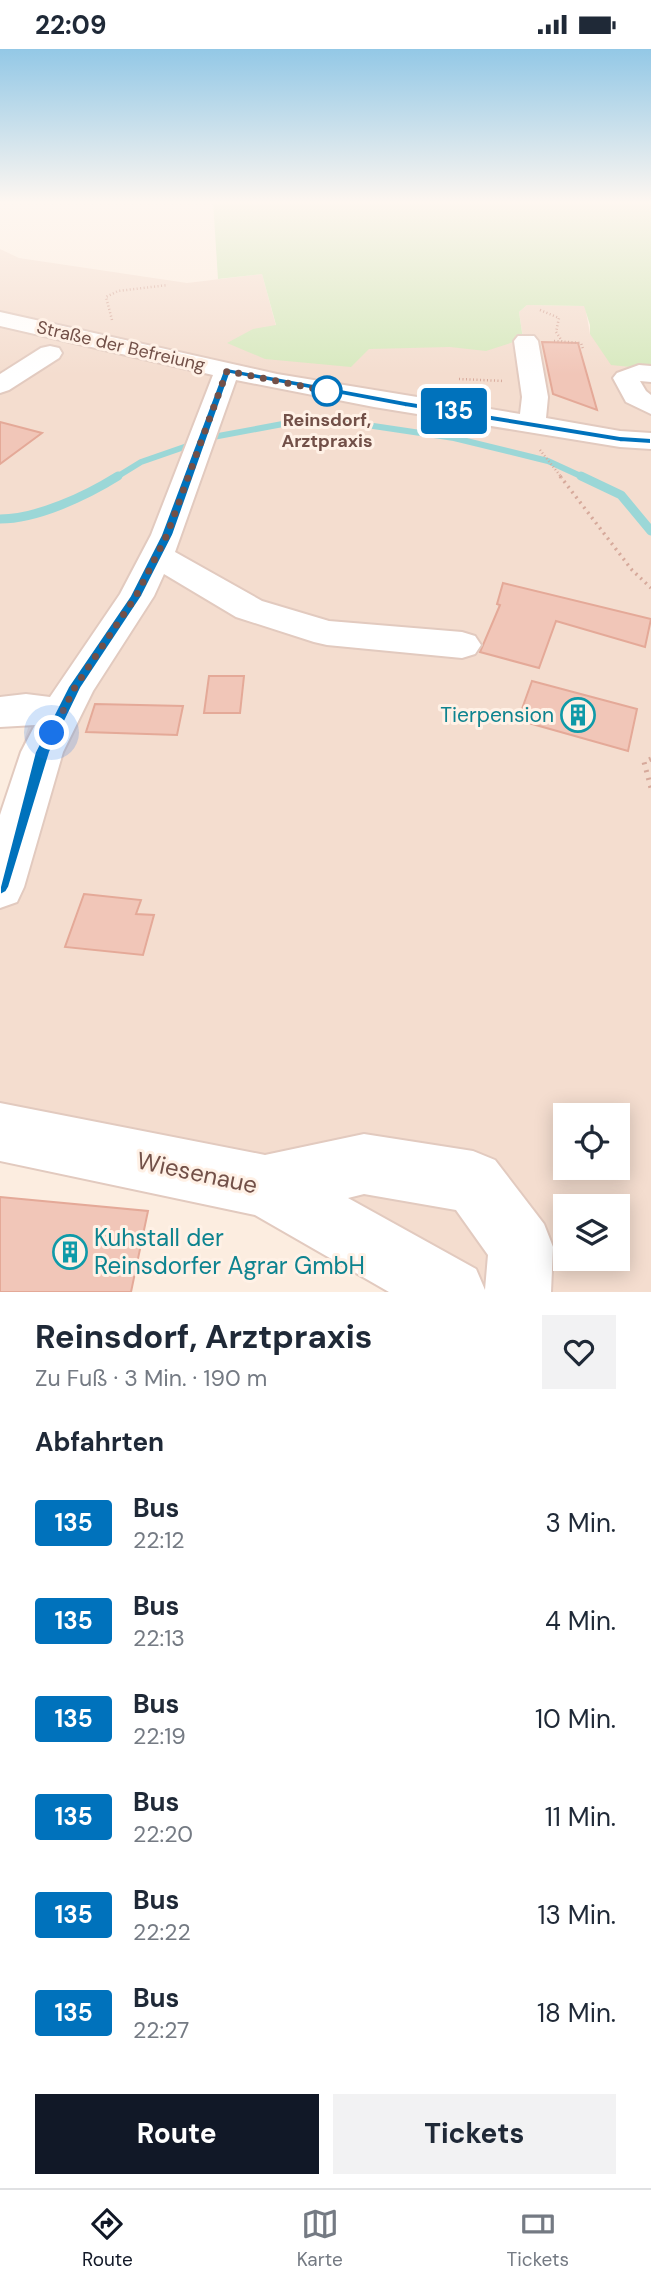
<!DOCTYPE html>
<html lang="de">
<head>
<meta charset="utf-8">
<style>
  body { margin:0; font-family:"DM Sans",sans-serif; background:#f2f2f3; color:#1f2937; height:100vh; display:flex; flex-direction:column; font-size:26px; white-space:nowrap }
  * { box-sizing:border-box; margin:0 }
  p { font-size:23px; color:#747a83 }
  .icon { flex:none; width:38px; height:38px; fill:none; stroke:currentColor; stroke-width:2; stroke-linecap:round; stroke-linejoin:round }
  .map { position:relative; height:1243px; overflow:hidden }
  .details { display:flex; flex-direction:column; background:#fff; flex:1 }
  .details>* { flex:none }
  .badge { padding:0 14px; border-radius:5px; font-size:24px; line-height:46px }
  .controls { position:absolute; left:553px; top:1054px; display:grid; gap:14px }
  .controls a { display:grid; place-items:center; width:77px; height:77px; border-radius:0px; background:#fff; box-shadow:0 4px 18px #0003; font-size:35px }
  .you { position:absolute; width:35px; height:35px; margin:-18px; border:5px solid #fff; border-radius:50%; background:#1a73e8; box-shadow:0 0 0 10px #1a73e833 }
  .map>.badge { position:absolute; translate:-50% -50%; box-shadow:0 0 0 4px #fff }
  h2 { padding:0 35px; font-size:26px; line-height:63px }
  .round { display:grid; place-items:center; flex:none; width:74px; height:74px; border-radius:0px; background:#f2f2f3 }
  .summary { display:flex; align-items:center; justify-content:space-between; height:119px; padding:0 35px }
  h1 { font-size:33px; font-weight:700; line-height:52px }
  .primary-button { display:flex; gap:14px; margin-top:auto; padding:14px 35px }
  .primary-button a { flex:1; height:80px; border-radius:0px; background:#111827; color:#fff; font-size:28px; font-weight:700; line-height:80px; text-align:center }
  .primary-button a+a { background:#f2f2f3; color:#1f2937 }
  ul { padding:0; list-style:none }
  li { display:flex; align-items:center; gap:21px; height:98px; padding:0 35px }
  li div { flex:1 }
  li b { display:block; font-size:26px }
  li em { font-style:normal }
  li .badge { min-width:77px; font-weight:700; text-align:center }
  .status { display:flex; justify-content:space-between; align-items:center; height:49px; padding:0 35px; background:#fff; direction:ltr }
  .status svg { height:19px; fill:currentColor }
  .menu { display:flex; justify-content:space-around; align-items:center; height:98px; border-top:2px solid #e0e1e3; background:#fff; font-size:19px; color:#747a83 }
  .menu a { display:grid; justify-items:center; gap:4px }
  .menu .selected { color:#111827 }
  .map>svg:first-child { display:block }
  .residential { fill:#f4ddcf; fill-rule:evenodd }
  .green { fill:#d7e9bf }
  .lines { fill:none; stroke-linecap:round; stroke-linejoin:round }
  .stream-far1 { stroke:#9bd7d7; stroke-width:6 }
  .stream { stroke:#9bd7d7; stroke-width:9 }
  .building { fill:#f1c6b8; stroke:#e4a998; stroke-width:2 }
  .minor-casing { stroke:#e2cabf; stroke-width:4 }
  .path-far2 { stroke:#d6a99b; stroke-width:2.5; stroke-dasharray:1 2.5; stroke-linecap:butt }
  .path-far1 { stroke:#d6a99b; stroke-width:3.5; stroke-dasharray:2 4.5; stroke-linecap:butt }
  .path { stroke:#d6a99b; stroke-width:5; stroke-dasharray:2 6; stroke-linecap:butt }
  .minor { fill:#fff; fill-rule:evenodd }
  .line { fill:#0072bc; stroke:#fff; stroke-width:2 }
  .walk { stroke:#725048; stroke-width:7; stroke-dasharray:0 12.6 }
  .stop-dot { fill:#fff; stroke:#0072bc; stroke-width:3.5 }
  .labels { text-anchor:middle; stroke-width:6; stroke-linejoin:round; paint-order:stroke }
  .far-street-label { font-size:18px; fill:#725048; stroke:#fff1e6 }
  .far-stop-label { font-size:18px; font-weight:bold; fill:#725048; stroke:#fff1e6 }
  .culture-label { font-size:21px; fill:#0d838f; stroke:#fff1e6; text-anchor:end }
  .near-street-label { font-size:24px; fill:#725048; stroke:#fff1e6 }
  .near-culture-label { font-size:24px; fill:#0d838f; stroke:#fff1e6; text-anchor:start }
</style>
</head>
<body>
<div class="status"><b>22:09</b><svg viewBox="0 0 49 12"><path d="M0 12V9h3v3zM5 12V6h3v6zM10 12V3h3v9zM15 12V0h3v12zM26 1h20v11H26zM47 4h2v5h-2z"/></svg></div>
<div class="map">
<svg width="651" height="1243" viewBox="0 0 651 1243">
  <rect width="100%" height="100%" fill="#fcede0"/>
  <!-- residential -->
  <path class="residential" d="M0,200l19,9 168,25 75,-9 14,52 247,12 -4,-26 8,-7 58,1 5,28 61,35v923h-225l-426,-189v-287l28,-88 -10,-25 -18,4zM565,1066h53v52h-53zM565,1157h53v52h-53z"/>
  <!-- green -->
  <path class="green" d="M213,152h438v168l-40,-4 -21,-31v-9l-6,-19 -57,-1 -8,7 4,27 -37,12 -36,-4 -81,2 -18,18 -86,-8 -38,-16 26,-14 23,-4 -14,-51 -44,5z"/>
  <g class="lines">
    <!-- stream-far1 -->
    <path class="stream-far1" d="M115,429l26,-16 72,-25 91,-17 56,4 94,14 94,23 37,17"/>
    <!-- stream -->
    <g class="stream">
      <path d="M581,427l40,19 30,36"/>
      <path d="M0,470c37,0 86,-23 118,-43"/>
    </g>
  </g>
  <!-- building -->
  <g class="building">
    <path d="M542,293l36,1 19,67 -44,-16z"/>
    <path d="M0,373l42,11 -42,31z"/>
    <path d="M503,534l148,36 -6,28 -89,-26 -17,47 -59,-16 20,-47 -3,-1z"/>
    <path d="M209,627h35l-4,37h-36z"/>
    <path d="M532,632l105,28 -9,42 -110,-31z"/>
    <path d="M95,655l88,2 -6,29 -91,-3z"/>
    <path d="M84,845l57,6 -5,14 18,1 -11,40 -78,-8z"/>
    <path d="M0,1148l148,14 -17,81h-131z"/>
  </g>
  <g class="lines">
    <!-- minor casing -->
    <g class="minor-casing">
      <g id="minor">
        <path d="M0,263l277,62 243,40 2,-17 -8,-56 4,-5h16l4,5 10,56 -2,21 74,13 31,2v16l-31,-2 -246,-40 -138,-27 -61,172 87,49 67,20 133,11 13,4 6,9 -6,9 -13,4 -135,-13 -13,-3 -78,-25 -72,-43 -10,22 -61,95 -30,61 -39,135 -7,15 -17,6v-93l21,-63 14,-27 -35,2v-30l26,-3 24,3 70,-103 31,-59 62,-160 -213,-49z"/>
        <path d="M50,297l9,2 3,5 -3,5 -50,32 -9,3v-19l41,-26z"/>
        <path d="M639,316l12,1v16l-11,-1 6,10 5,4v19l-25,-12 -13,-24 4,-5z"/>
        <path d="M0,1054l265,52 99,-21 109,17 22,9 49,64 9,23 -2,45h-162l-134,-77 -255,-54zM364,1145l92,16 32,45 -3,35 -9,-21 -128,-71z"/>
      </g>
    </g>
    <!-- path-far2 -->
    <g class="path-far2">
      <path d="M540,261l19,8 -3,14 6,9"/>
      <path d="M112,271l-6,-23 12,-6 50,-6"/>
      <path d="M554,292l27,2 2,6"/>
      <path d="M459,330l45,2"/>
      <path d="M540,401l22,28"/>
    </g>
    <!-- path-far1 -->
    <path class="path-far1" d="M560,427l72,94 19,18"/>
    <!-- path -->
    <path class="path" d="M651,710l-7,3 7,26"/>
    <!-- minor -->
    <use href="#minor" class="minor"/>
  </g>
  <!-- sky -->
  <linearGradient id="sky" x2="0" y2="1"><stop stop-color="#93c8e6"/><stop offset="0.47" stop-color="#fef7f1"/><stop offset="1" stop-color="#fef7f1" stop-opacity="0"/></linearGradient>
  <rect width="651" height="326" fill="url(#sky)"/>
  <!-- line -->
  <path class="line" d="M227,319l178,33 215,35 31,2v6l-31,-2 -215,-35 -175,-33 -57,161 -31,61 -61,92 -31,64 -41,135 -3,5 -6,3v-8l35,-135 33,-65 62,-91 31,-61 62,-164z"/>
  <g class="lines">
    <!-- walk -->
    <path class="walk" d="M52,684l23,-46 61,-91 31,-61 60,-164 100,20"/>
  </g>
  <!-- icons -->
  <defs>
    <g id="building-ring" transform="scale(1.75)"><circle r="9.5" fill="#fff1e6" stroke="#0f9aa8" stroke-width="1.5"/><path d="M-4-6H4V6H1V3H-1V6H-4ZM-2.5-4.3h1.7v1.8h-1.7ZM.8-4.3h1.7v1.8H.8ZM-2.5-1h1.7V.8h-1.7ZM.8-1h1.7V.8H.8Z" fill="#0f9aa8"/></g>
  </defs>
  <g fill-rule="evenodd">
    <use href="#building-ring" x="578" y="666"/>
    <use href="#building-ring" x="70" y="1203"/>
  </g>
  <!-- markers -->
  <circle class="stop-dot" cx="327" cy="342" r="14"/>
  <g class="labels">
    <!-- far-street labels -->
    <g class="far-street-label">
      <text transform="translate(121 297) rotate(13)" y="6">Straße der Befreiung</text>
    </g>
    <!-- far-stop labels -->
    <g class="far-stop-label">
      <text x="327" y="377">Reinsdorf,<tspan x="327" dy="21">Arztpraxis</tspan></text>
    </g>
    <!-- culture labels -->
    <g class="culture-label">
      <text x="554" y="673">Tierpension</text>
    </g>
    <!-- near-street labels -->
    <g class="near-street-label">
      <text transform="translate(197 1124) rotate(12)" y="8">Wiesenaue</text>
    </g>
    <!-- near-culture labels -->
    <g class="near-culture-label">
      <text x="94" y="1197">Kuhstall der<tspan x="94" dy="28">Reinsdorfer Agrar GmbH</tspan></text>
    </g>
  </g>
</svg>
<div class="controls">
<a><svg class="icon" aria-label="locate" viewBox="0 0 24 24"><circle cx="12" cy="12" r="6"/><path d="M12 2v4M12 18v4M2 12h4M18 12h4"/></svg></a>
<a><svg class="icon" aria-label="layers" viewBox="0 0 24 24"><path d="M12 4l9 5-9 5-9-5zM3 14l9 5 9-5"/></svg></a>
</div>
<div class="you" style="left:52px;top:684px"></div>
<b class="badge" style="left:454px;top:362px;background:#0072bc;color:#fff">135</b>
</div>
<section class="details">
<div class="summary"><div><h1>Reinsdorf, Arztpraxis</h1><p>Zu Fuß · 3 Min. · 190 m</p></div><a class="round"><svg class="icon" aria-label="heart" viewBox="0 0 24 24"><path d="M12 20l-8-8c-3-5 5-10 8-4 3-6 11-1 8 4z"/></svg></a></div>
<h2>Abfahrten</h2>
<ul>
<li><span class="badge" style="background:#0072bc;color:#fff">135</span><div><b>Bus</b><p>22:12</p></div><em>3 Min.</em></li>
<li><span class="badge" style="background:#0072bc;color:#fff">135</span><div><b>Bus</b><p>22:13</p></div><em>4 Min.</em></li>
<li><span class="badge" style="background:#0072bc;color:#fff">135</span><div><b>Bus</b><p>22:19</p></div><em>10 Min.</em></li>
<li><span class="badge" style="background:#0072bc;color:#fff">135</span><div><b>Bus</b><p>22:20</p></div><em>11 Min.</em></li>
<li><span class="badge" style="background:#0072bc;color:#fff">135</span><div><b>Bus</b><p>22:22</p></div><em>13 Min.</em></li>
<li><span class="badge" style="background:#0072bc;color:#fff">135</span><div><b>Bus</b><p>22:27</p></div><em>18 Min.</em></li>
</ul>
<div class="primary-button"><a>Route</a><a>Tickets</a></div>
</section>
<nav class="menu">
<a class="selected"><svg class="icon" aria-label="directions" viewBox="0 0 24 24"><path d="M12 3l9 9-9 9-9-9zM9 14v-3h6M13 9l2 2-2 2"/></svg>Route</a>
<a><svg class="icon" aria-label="map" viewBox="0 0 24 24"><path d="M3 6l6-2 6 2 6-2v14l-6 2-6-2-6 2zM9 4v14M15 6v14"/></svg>Karte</a>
<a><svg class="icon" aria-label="tickets" viewBox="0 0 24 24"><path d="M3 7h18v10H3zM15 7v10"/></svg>Tickets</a>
</nav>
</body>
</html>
